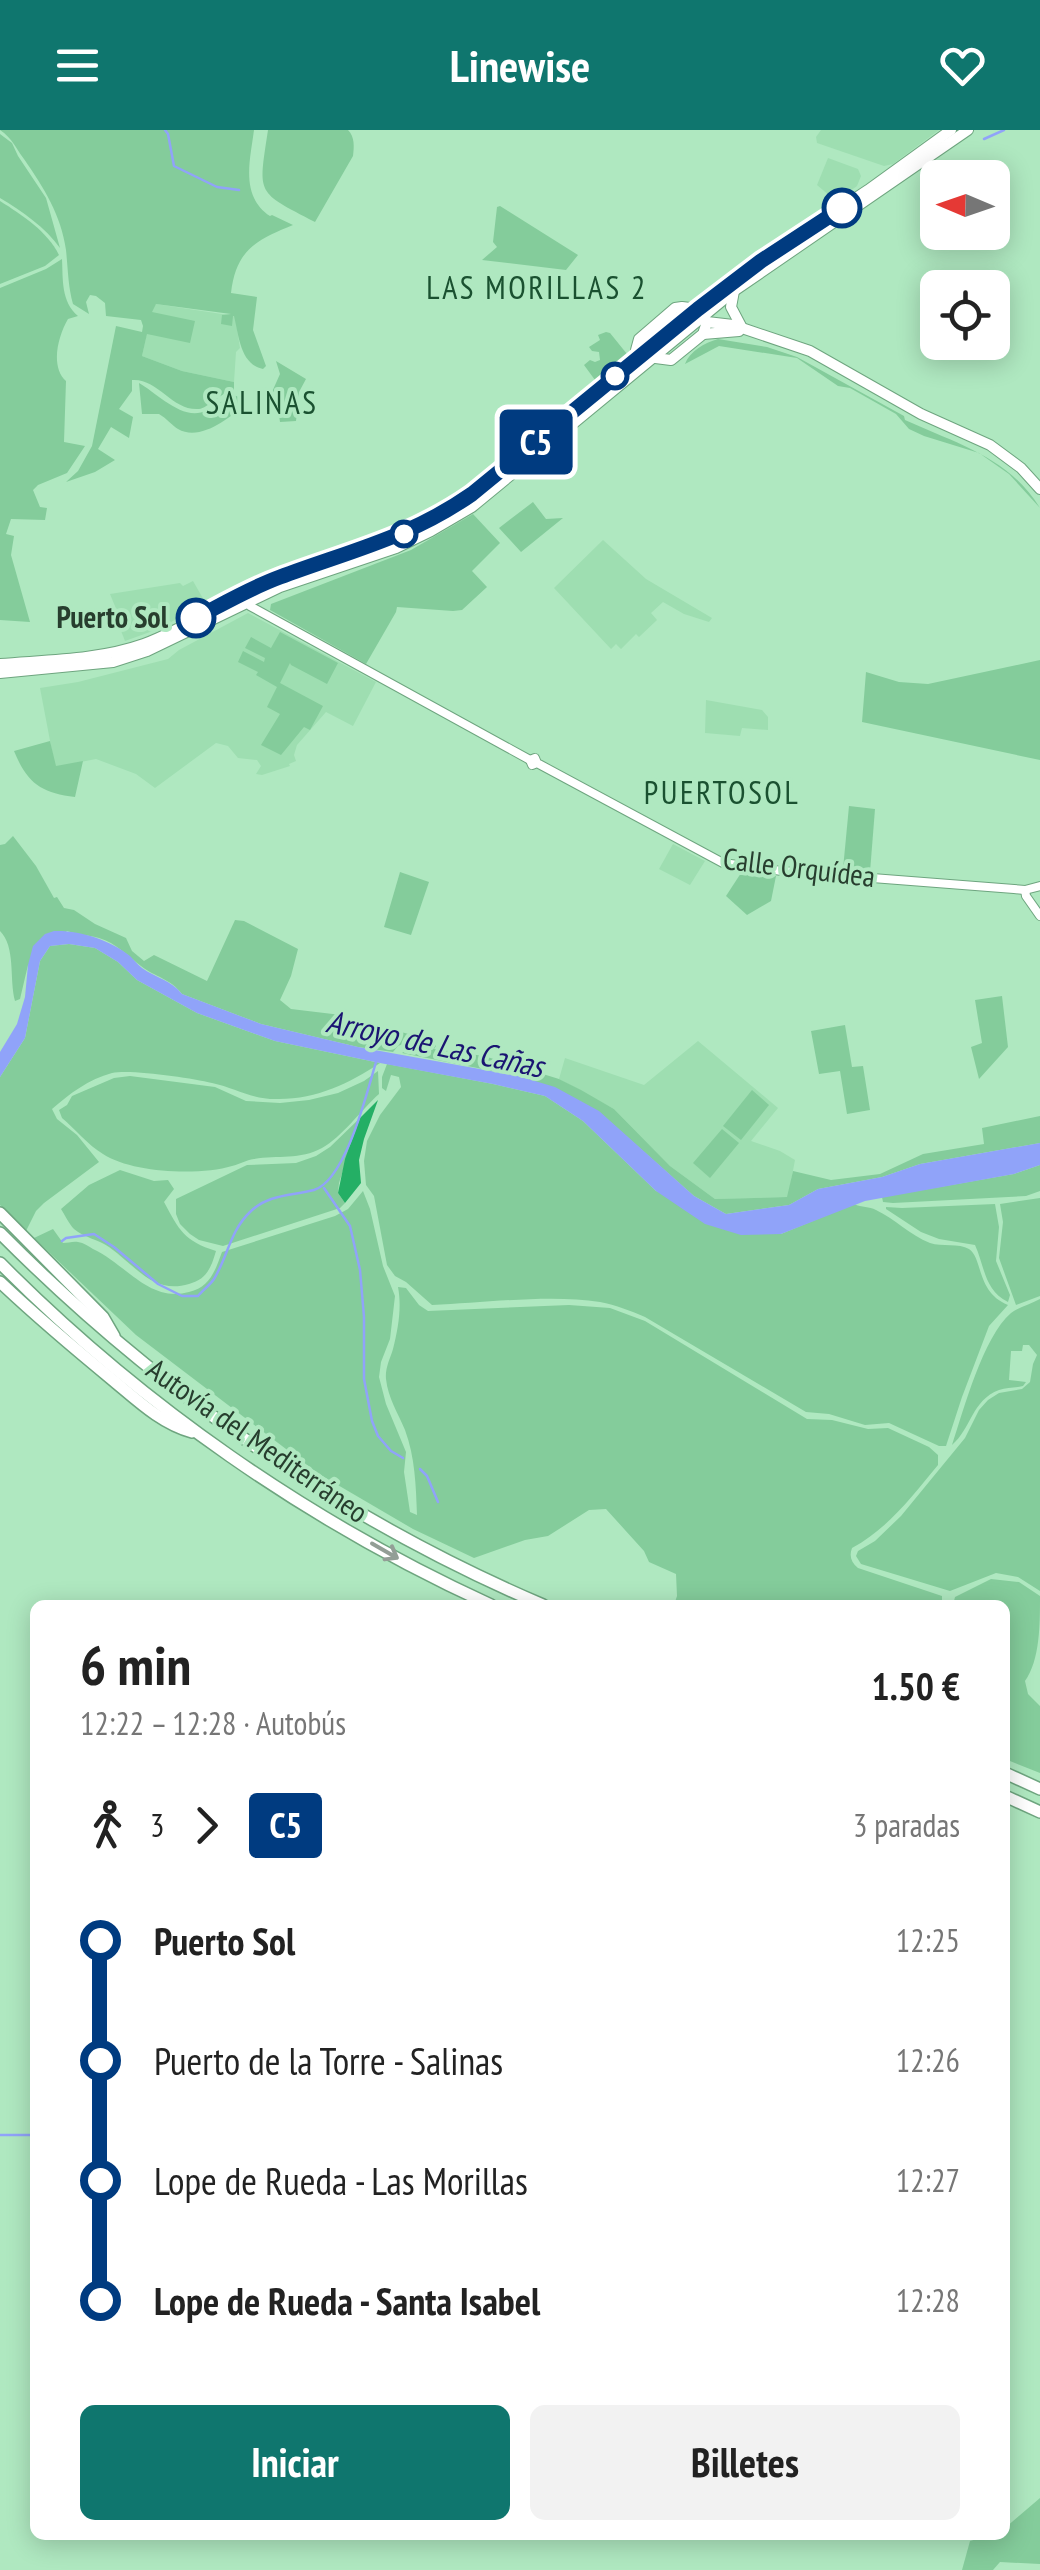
<!DOCTYPE html>
<html lang="es">
<head>
<meta charset="utf-8">
<style>
  body { margin:0; font-family:"PT Sans Narrow",sans-serif; background:#f2f2f2; color:#222; height:100vh; display:flex; flex-direction:column; font-size:38px; white-space:nowrap }
  * { box-sizing:border-box; margin:0 }
  p { font-size:32px; color:#767676 }
  .icon { flex:none; width:55px; height:55px; fill:none; stroke:currentColor; stroke-width:2; stroke-linecap:round; stroke-linejoin:round }
  .map { position:relative; flex:1; overflow:hidden }
  .details { position:absolute; left:30px; top:1470px; width:980px; height:940px; display:flex; flex-direction:column; background:#fff; border-radius:15px; box-shadow:0 5px 25px #0003 }
  .details>* { flex:none }
  .badge { padding:0 20px; border-radius:8px; font-size:35px; line-height:65px }
  .needle { width:65px; rotate:272deg }
  .fabs { position:absolute; left:920px; top:30px; display:grid; gap:20px }
  .fabs a { display:grid; place-items:center; width:90px; height:90px; border-radius:15px; background:#fff; box-shadow:0 5px 25px #0003; font-size:50px }
  .map>.badge { position:absolute; translate:-50% -50%; box-shadow:0 0 0 5px #fff }
  .legs { display:flex; align-items:center; gap:15px; height:110px; padding:0 50px; font-size:32px }
  .legs p { margin-inline-start:auto }
  .headline { display:flex; align-items:center; justify-content:space-between; height:170px; padding:0 50px }
  h1 { font-size:55px; font-weight:700; line-height:75px }
  .action { display:flex; gap:20px; margin-top:auto; padding:20px 50px }
  .action a { flex:1; height:115px; border-radius:15px; background:#0f766e; color:#fff; font-size:40px; font-weight:700; line-height:115px; text-align:center }
  .action a+a { background:#f2f2f2; color:#222 }
  ul { padding:0 50px; list-style:none }
  li { display:flex; align-items:center; gap:35px; height:120px; font-size:38px }
  li i { display:grid; place-items:center; width:15px; height:100%; margin:0 12px; background:currentColor }
  li i::after { content:''; width:25px; height:25px; margin:-12px; border:8px solid; border-radius:50%; background:#fff }
  li p { margin-inline-start:auto }
  li:first-child i { background:linear-gradient(#0000 50%,currentColor 0) }
  li:last-child i { background:linear-gradient(currentColor 50%,#0000 0) }
  header { display:flex; justify-content:space-between; align-items:center; height:130px; padding:0 50px; background:#0f766e; color:#fff; font-size:45px; font-weight:700 }
  .map>svg:first-child { display:block }
  .built { fill:#9edeb1 }
  .green { fill:#84cc9b }
  .forest { fill:#24af65 }
  .water { fill:#90a3f9 }
  .lines { fill:none; stroke-linecap:round; stroke-linejoin:round }
  .stream { stroke:#90a3f9; stroke-width:2.5 }
  .minor-casing { stroke:#6ea57f; stroke-width:10 }
  .major-casing { stroke:#6ea57f; stroke-width:12 }
  .highway-casing { stroke:#6ea57f; stroke-width:14 }
  .minor { stroke:#fff; stroke-width:8 }
  .major { stroke:#fff; stroke-width:10 }
  .highway { stroke:#fff; stroke-width:11 }
  .oneway { stroke:#939e96 }
  .line-1-casing { stroke:#fff; stroke-width:22 }
  .line-1 { stroke:#003b80; stroke-width:15 }
  .stop-1-dot { fill:#fff; stroke:#003b80; stroke-width:5 }
  .labels { text-anchor:middle; stroke-width:8; stroke-linejoin:round; paint-order:stroke }
  .stop-label { font-size:30px; font-weight:bold; fill:#273e2e; stroke:#afe8c0; text-anchor:end }
  .street-label { font-size:30px; fill:#273e2e; stroke:#afe8c0 }
  .neighbourhood-label { font-size:32px; letter-spacing:2.5px; fill:#1a5130; stroke:#afe8c0 }
  .water-label { font-size:32px; font-style:italic; fill:#1a1472; stroke:#afe8c0 }
</style>
</head>
<body>
<header><svg class="icon" aria-label="menu" viewBox="0 0 24 24"><path d="M4 6h16M4 12h16M4 18h16"/></svg>Linewise<svg class="icon" aria-label="heart" viewBox="0 0 24 24"><path d="M12 20l-8-8c-3-5 5-10 8-4 3-6 11-1 8 4z"/></svg></header>
<div class="map">
<svg width="1040" height="2440" viewBox="0 0 1040 2440">
  <rect width="100%" height="100%" fill="#afe8c0"/>
  <!-- built -->
  <g class="built">
    <path d="M821,0h118l-46,34 -9,2 -67,-23 -1,-6z"/>
    <path d="M828,28l30,11 3,7 -4,10 -21,15 -19,-16z"/>
    <path d="M156,174l79,12 5,32 -4,4 -2,30 -52,-11 -40,-15 11,-50z"/>
    <path d="M603,410l43,39 66,39 -3,4 -25,-8 -21,-12 -12,11 6,7 -18,17 -3,-3 -15,15 -5,-5 -5,5 -57,-61z"/>
    <path d="M193,451l12,21 -44,26 -36,13 -7,-18 3,-2 -11,-27 70,-11 3,3z"/>
    <path d="M248,483l128,69 -23,44 -27,-14 -29,33 -3,10 2,6 -7,3 1,2 -28,9 -6,-1 5,-8 -4,-6 -19,-2 -10,-12 -12,-3 -61,45 -19,-14 -40,-15 -41,8 -15,-79 38,-6 90,-23 11,-9z"/>
    <path d="M706,570l56,10 6,7v13l-26,-2 -2,8 -35,-3z"/>
    <path d="M673,714l32,17 -15,24 -31,-16z"/>
    <path d="M698,911l80,67 -27,33 29,10 15,9 -7,37 -73,2 -45,-33 -56,-57 -55,-30 6,-21 79,27z"/>
  </g>
  <!-- green -->
  <g class="green">
    <path d="M0,0h254c-4,31 -14,66 16,86l2,-1 21,10c-37,15 -57,25 -62,68l26,4 -4,33 13,36 -3,3c-23,-5 -24,-33 -29,-53h-1l-1,10 -11,-2 1,-9 9,-1 -75,-10 -4,8 43,9 -5,22 -43,-9 -5,22 40,15 52,11v8c-14,3 -26,18 -35,19 -27,2 -41,-31 -67,-29v11l-13,18 14,8 -4,21 -18,-11 -13,22 17,11 -20,12 -29,10 12,-11 14,-25 24,-120 26,6 1,-6 -2,-6 -35,-4 -1,-13 -9,-7 -6,-1 -4,7 3,12 -16,-10c-5,-18 -5,-35 -7,-54 -5,-35 -22,-62 -42,-91 -9,-12 -11,-20 -24,-29z"/>
    <path d="M268,0h80c7,7 6,17 5,26l-38,66c-59,-31 -57,-26 -47,-92z"/>
    <path d="M0,4l12,9 6,13 28,42 14,50c-14,-20 -38,-37 -60,-50z"/>
    <path d="M0,71c22,14 47,30 59,54l-14,11 -45,18z"/>
    <path d="M500,76l78,49 -12,15 -84,-10 15,-13 -4,-5 4,-35z"/>
    <path d="M62,129c1,20 -1,43 16,57l-10,3c-10,17 -18,48 -2,62l-2,61 21,4 -18,27 -29,12 -5,5 7,17 7,1 -2,12 -34,-1 -5,15 8,2 -3,19 19,67 -30,-2v-332l46,-19z"/>
    <path d="M606,202l4,1 17,21 -32,26 -11,-15 6,-5 5,2 5,-2 -1,-8 -7,-1 -3,-4 11,-7 -2,-5z"/>
    <path d="M718,209l49,8 30,10 107,59 1,4c50,23 104,37 135,88l-31,-34 -30,-21 -55,-17 -15,-7 -13,-15 -46,-26 -12,-2 -41,-28 -78,-12 -34,18c5,-13 19,-21 33,-25z"/>
    <path d="M276,231l30,18 -7,13 -3,29 -16,1 -1,-7 6,-3 -5,-17 -8,-3 8,-18z"/>
    <path d="M139,253c18,10 45,40 68,27 11,-6 17,-11 30,-14l8,9c-16,13 -45,37 -67,24 -5,-3 -12,-11 -19,-15h-17z"/>
    <path d="M533,372l13,17 17,-1 -42,34 -22,-24z"/>
    <path d="M473,384l27,29 -28,28 15,16 -25,23 -9,1 -56,-4 -1,5 -30,52 -96,-54 1,-6 140,-54z"/>
    <path d="M280,502l58,31 -11,21 -36,-19 -1,-2 -10,20 43,23 -13,24 -6,-3 -23,28 -20,-10 19,-31 -13,-7 10,-20 -21,-12 2,-3 -20,-10 5,-11 21,11 1,-4 -20,-10 6,-11 20,11z"/>
    <path d="M1040,530v100l-178,-38 4,-50 33,10 29,2z"/>
    <path d="M50,611l6,25 27,-5 -8,36c-34,-4 -48,-14 -61,-46z"/>
    <path d="M849,676l26,3 -5,63 -27,-3z"/>
    <path d="M13,706l23,30 18,32 3,-1 7,11 10,2 21,14 31,14 6,13 12,10 10,-6 53,26 28,-61 9,1 54,28 -7,27 -11,24 11,9 50,6 1,5 21,2 57,15 -22,9 -5,6 -35,-5 -97,-23 -79,-30c-11,-15 -27,-17 -41,-28 -13,-10 -25,-23 -42,-28 -10,-3 -21,-3 -32,-7l-39,34 -8,34 -5,2c-6,-22 1,-54 -15,-70v-86l5,-1z"/>
    <path d="M400,742l29,10 -18,53 -27,-8z"/>
    <path d="M741,743l35,3 -5,25 -24,14 -21,-19z"/>
    <path d="M69,814l26,4 23,14 19,18 60,33 78,28 105,22c-30,20 -63,36 -101,36 -27,1 -43,-11 -67,-16 -21,-5 -81,-14 -100,-10 -23,6 -43,21 -60,36l5,10 20,16 22,27 -55,41 -8,8 -10,20 -26,-26v-128l25,-39 15,-77 10,-15z"/>
    <path d="M1002,866l6,51 -29,32 -8,-32 11,-4 -7,-43z"/>
    <path d="M845,895l7,42 11,-1 7,44 -23,4 -7,-43 -21,3 -8,-43z"/>
    <path d="M434,913l2,3 -2,3 50,7 75,23 22,11 33,19 56,57 45,33 72,-2 6,-26 38,9 49,-6 43,-20 61,-10 -2,-16 58,-12v27l-120,21 -38,13 -64,12 -29,16 -63,9 -32,-18 -95,-84 -81,-36 -116,-23 9,-6z"/>
    <path d="M387,934l106,20 52,12 38,25 73,70 125,43 73,-30c8,4 15,2 22,6 19,9 34,25 54,33 12,4 29,0 39,6 14,9 7,43 39,56l-19,21 -27,71 -16,49h-7l-50,-23 -24,2 -36,-11 -23,-2 -161,-95c-14,-6 -29,-12 -45,-15 -51,-8 -116,1 -168,3l-26,-23 -11,-6 -8,-11 -13,-69 -8,-11 -2,-24 3,-20 13,-26 21,-28 -2,-10 -8,-2 -5,16 -4,-3v-11z"/>
    <path d="M378,941l1,23c-18,16 -37,43 -57,54 -22,12 -44,7 -68,11 -8,1 -14,5 -22,7 -33,10 -100,7 -129,-12 -15,-9 -28,-25 -41,-36l-3,-8 8,-5 5,-9 42,-18 16,-2 85,11 31,14 34,2 29,-3 29,-7 26,-12z"/>
    <path d="M752,960l17,15 -28,35 -18,-14z"/>
    <path d="M360,988l-21,65 -1,10 7,10 -5,5 -117,38 -24,-6 -9,-6 -10,-10 -4,-10v-15l71,-34 49,-2 20,-7 14,-9z"/>
    <path d="M722,999l17,14 -29,35 -17,-15z"/>
    <path d="M1040,1035v26l-14,5 -133,7 -10,-1 -1,-5 132,-23z"/>
    <path d="M120,1040l34,11 14,-1 6,9 -10,13c15,28 20,39 52,49 -5,17 -9,28 -27,33 -36,11 -54,-19 -80,-37 -10,-7 -26,-10 -35,-18 -5,-5 -9,-14 -13,-20l28,-24z"/>
    <path d="M363,1061l7,18 13,57 12,30 -5,43 -9,23 -2,15 7,27 20,48 -2,20 6,40 7,3c-1,-29 -2,-58 -12,-85 -7,-17 -17,-32 -19,-51 -1,-11 4,-20 7,-30 5,-20 9,-41 5,-62l8,1 13,17 9,6 141,-6 41,3 35,13 162,98 25,1 36,9 20,-1 41,19 9,8v10c-26,31 -49,63 -86,83 -3,8 -1,14 6,20l84,28v9h-135l-11,-4 -15,4h-70l-12,-5 -25,5 3,-9 -1,-22 -27,-12 -5,-11 -38,-42 -17,1 -41,26 -23,4 -51,18 -61,-29 -94,-55 -183,-139 -102,-97 19,-9 10,14c5,0 10,-2 15,-1 6,1 10,4 15,7 33,15 56,54 96,43 21,-5 26,-21 33,-40l113,-36 13,-7z"/>
    <path d="M1040,1068v98l-24,9 -17,-47 4,-36 -3,-18z"/>
    <path d="M995,1074l4,23 -3,34 14,34 -2,7c-24,-12 -23,-35 -33,-57l-36,-6 -18,-7 -35,-23v-2l16,1z"/>
    <path d="M1040,1169v292l-22,-14 -22,-4 -46,18 -89,-27 -5,-8 2,-5 17,-10 26,-25 64,-78 14,-28 9,-10 11,-7 23,-4 8,-7 3,-18 4,-9 -8,-10h-6l-1,6h-11l-2,29 17,2 -3,4c-8,2 -16,1 -24,4 -27,10 -28,39 -47,55 12,-36 31,-108 59,-132 8,-6 20,-9 29,-14z"/>
    <path d="M991,1449l28,3 21,14c0,29 0,64 -15,85l3,13 12,12v67l-35,-14v-154h-52l2,-8z"/>
    <path d="M1040,2368v66l-40,-2 -7,8h-31l8,-29 21,-6h14v-7z"/>
  </g>
  <!-- forest -->
  <path class="forest" d="M378,970l-14,39 -5,21 2,23 -16,20 -7,-10 7,-34 15,-41z"/>
  <!-- water -->
  <path class="water" d="M54,801c26,-1 56,9 76,25 4,4 7,8 12,12 14,10 29,12 40,26l79,30 97,23 160,29 37,11 44,24 95,85 32,18 63,-9 29,-16 64,-12 38,-13 120,-21v22l-26,9 -149,27 -84,33 -40,1 -36,-11 -49,-33 -73,-70 -38,-25 -52,-12 -113,-21 -105,-22 -78,-28 -60,-33 -19,-18 -23,-14 -26,-4 -19,2 -10,15 -15,77 -25,39v-25l17,-28 8,-27 3,-32 5,-19 12,-12z"/>
  <g class="lines">
    <!-- stream -->
    <g class="stream">
      <path d="M165,0l3,4 6,32 43,21 22,3"/>
      <path d="M984,9l20,-9"/>
      <path d="M324,1058l26,38 10,44 4,47v62l8,42 6,15 13,15 12,7"/>
      <path d="M62,1111l4,-3 28,-4 20,13 44,37 24,12h16c5,-6 12,-11 16,-17 14,-23 16,-48 36,-67 18,-18 41,-16 64,-22 32,-10 53,-98 62,-128"/>
      <path d="M420,1339l7,7 11,26"/>
      <path d="M0,2005h35"/>
    </g>
    <!-- minor casing -->
    <g class="minor-casing">
      <g id="minor">
        <path d="M250,476l280,154"/>
        <path d="M537,633l-2,-5 -5,2 2,5 5,-2 186,100 59,8 232,18 11,1 15,-4"/>
        <path d="M1025,760l1,6 14,20"/>
      </g>
    </g>
    <!-- major casing -->
    <g class="major-casing">
      <g id="major">
        <path d="M734,161l-3,16 10,19"/>
        <path d="M682,177l16,2 9,13 -4,12 -32,26 -31,-4 -4,-6 3,-11 36,-31z"/>
        <path d="M707,192l26,3 77,26 111,63 69,31 31,23 19,21"/>
        <path d="M703,204l36,-3"/>
        <path d="M0,534c48,-4 99,-4 144,-20 48,-18 90,-50 139,-68 68,-24 129,-39 189,-82l226,-185 63,-48 107,-71 83,-60"/>
        <path d="M0,543l113,-11 34,-11 133,-64 116,-39 35,-17 41,-24 262,-216 234,-161"/>
      </g>
    </g>
    <!-- highway casing -->
    <g class="highway-casing">
      <g id="highway">
        <path d="M0,1083l103,104 11,19"/>
        <path d="M0,1103c156,157 339,285 543,372"/>
        <path d="M0,1133c141,142 309,259 491,342"/>
        <path d="M0,1152c37,35 75,67 114,99 24,20 48,43 78,51"/>
        <path d="M1005,1643l35,16"/>
        <path d="M1005,1666l35,16"/>
      </g>
    </g>
    <!-- minor -->
    <use href="#minor" class="minor"/>
    <!-- major -->
    <use href="#major" class="major"/>
    <!-- highway -->
    <use href="#highway" class="highway"/>
  </g>
  <!-- one-way arrows -->
  <defs><path id="oneway-shaft" d="M-6 0H5M1.5-3L5.5 0L1.5 3" fill="none" stroke-width="1.6" stroke-linecap="round" stroke-linejoin="round" transform="scale(2.5)"/></defs>
  <use class="oneway" href="#oneway-shaft" transform="translate(385 1421) rotate(30)"/>
  <g class="lines">
    <!-- line-1 casing -->
    <g class="line-1-casing">
      <path id="line-1" d="M196,488c27,-14 54,-30 84,-41 69,-26 129,-39 192,-83l226,-185 63,-48 81,-53"/>
    </g>
    <!-- line-1 -->
    <use href="#line-1" class="line-1"/>
  </g>
  <!-- markers -->
  <g class="stop-1-dot">
    <circle cx="842" cy="78" r="18"/>
    <circle cx="615" cy="246" r="12"/>
    <circle cx="404" cy="404" r="12"/>
    <circle cx="196" cy="488" r="18"/>
  </g>
  <g class="labels">
    <!-- stop labels -->
    <g class="stop-label">
      <text x="168" y="498">Puerto Sol</text>
    </g>
    <!-- street labels -->
    <g class="street-label">
      <text transform="translate(799 738) rotate(7)" y="10">Calle Orquídea</text>
      <text transform="translate(257 1311) rotate(35)" y="10">Autovía del Mediterráneo</text>
    </g>
    <!-- neighbourhood labels -->
    <g class="neighbourhood-label">
      <text x="537" y="169">LAS MORILLAS 2</text>
      <text x="262" y="284">SALINAS</text>
      <text x="722" y="674">PUERTOSOL</text>
    </g>
    <!-- water labels -->
    <g class="water-label">
      <text transform="translate(435 914) rotate(12)" y="11">Arroyo de Las Cañas</text>
    </g>
  </g>
</svg>
<div class="fabs">
<a><svg class="needle" viewBox="-14 -14 28 28"><path d="M0-13l5 13h-10z" fill="#e53935"/><path d="M0 13l5-13h-10z" fill="#767676"/></svg></a>
<a><svg class="icon" aria-label="locate" viewBox="0 0 24 24"><circle cx="12" cy="12" r="6"/><path d="M12 2v4M12 18v4M2 12h4M18 12h4"/></svg></a>
</div>
<b class="badge" style="left:536px;top:312px;background:#003b80;color:#fff">C5</b>
<section class="details">
<div class="headline"><div><h1>6 min</h1><p>12:22 – 12:28 · Autobús</p></div><b>1.50 €</b></div>
<div class="legs"><svg class="icon" aria-label="walk" viewBox="0 0 24 24"><circle cx="13" cy="4" r="2"/><path d="M13 8l-2 6 4 7M11 14l-3 7M7 12l3-4h3l4 4"/></svg>3<svg class="icon" aria-label="forward" viewBox="0 0 24 24"><path d="M9 5l7 7-7 7"/></svg><b class="badge" style="background:#003b80;color:#fff">C5</b><p>3 paradas</p></div>
<ul>
<li><i style="color:#003b80"></i><b>Puerto Sol</b><p>12:25</p></li>
<li><i style="color:#003b80"></i><span>Puerto de la Torre - Salinas</span><p>12:26</p></li>
<li><i style="color:#003b80"></i><span>Lope de Rueda - Las Morillas</span><p>12:27</p></li>
<li><i style="color:#003b80"></i><b>Lope de Rueda - Santa Isabel</b><p>12:28</p></li>
</ul>
<div class="action"><a>Iniciar</a><a>Billetes</a></div>
</section>
</div>
</body>
</html>
